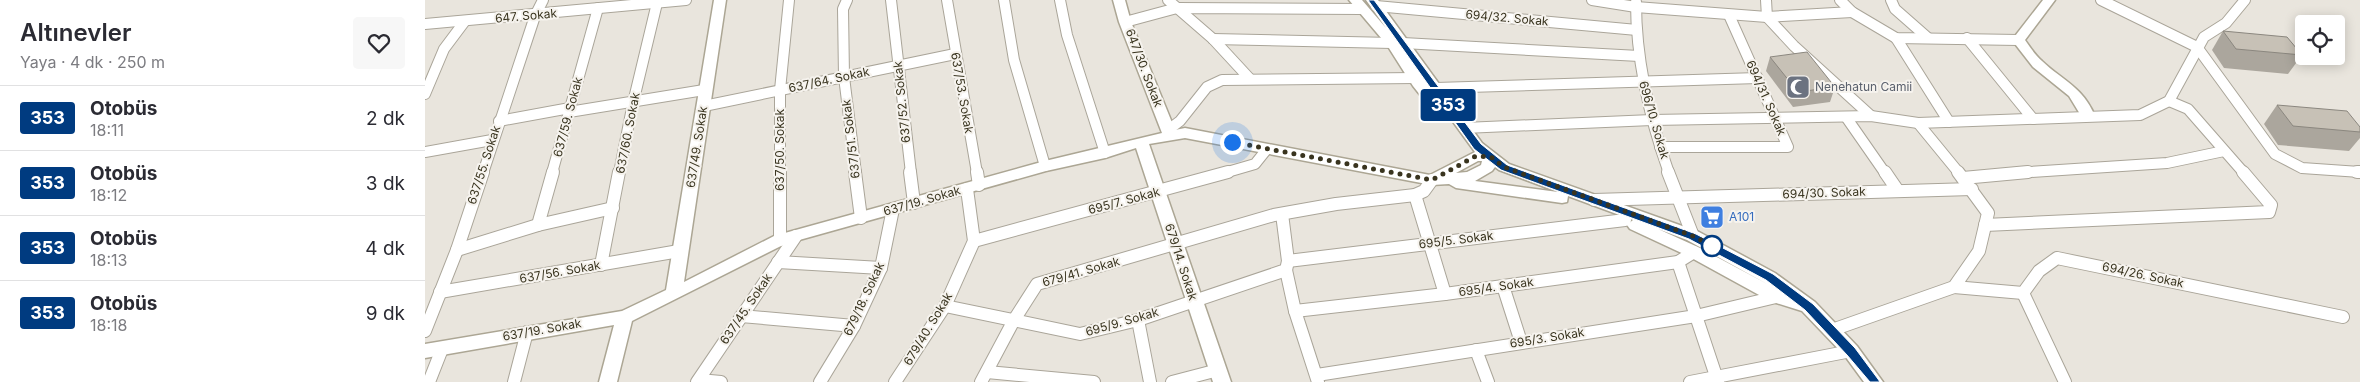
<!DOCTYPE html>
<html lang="tr">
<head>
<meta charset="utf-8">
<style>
  body { margin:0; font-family:Inter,sans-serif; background:#f7f7f7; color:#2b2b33; height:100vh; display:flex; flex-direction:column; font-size:19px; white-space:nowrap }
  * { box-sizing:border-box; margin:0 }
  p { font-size:16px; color:#7c7c81 }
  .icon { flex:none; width:28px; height:28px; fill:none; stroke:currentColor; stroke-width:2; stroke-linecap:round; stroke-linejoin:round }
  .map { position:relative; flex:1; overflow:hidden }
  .sheet { display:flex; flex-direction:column; background:#fff; width:425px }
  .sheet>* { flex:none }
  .badge { padding:0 10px; border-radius:4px; font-size:18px; line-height:32px }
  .tools { position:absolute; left:1870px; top:15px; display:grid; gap:10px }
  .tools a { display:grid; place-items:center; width:50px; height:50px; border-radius:5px; background:#fff; box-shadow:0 2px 12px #0003; font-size:25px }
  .you { position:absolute; width:25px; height:25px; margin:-12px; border:4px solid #fff; border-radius:50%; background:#1a73e8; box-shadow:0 0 0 8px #1a73e833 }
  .map>.badge { position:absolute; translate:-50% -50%; box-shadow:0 0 0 2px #fff }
  .round { display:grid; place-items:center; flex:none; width:52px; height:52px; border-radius:5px; background:#f7f7f7 }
  .summary { display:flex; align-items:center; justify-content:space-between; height:85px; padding:0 20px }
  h1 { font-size:24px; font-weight:600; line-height:38px }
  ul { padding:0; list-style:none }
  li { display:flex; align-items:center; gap:15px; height:65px; padding:0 20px; border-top:1px solid #e1e1e2 }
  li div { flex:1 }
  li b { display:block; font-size:19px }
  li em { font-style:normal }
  li .badge { min-width:55px; font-weight:700; text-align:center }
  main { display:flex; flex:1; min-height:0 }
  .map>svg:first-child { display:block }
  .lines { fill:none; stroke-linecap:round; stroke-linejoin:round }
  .street-far1-casing { stroke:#aaa599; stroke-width:12 }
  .street-casing { stroke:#aaa599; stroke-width:14 }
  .secondary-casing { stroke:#aca694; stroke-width:3 }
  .street-far1 { stroke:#fff; stroke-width:10 }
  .street { stroke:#fff; stroke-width:12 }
  .secondary { fill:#fff; fill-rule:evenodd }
  .wall { fill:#aba69d }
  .building { fill:#c7c1b6; stroke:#8b877f }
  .line { fill:#003b80; stroke:#fff }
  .walk { stroke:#39341f; stroke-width:5; stroke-dasharray:0 9 }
  .stop-dot { fill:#fff; stroke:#003b80; stroke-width:2.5 }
  .labels { text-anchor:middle; stroke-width:4; stroke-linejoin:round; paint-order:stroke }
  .street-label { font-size:12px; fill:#39341f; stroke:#f6f3ee }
  .worship-label { font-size:12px; fill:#5b616d; stroke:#f6f3ee; text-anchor:start }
  .shop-label { font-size:12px; fill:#366cbe; stroke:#f6f3ee; text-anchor:start }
</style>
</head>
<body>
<main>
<section class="sheet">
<div class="summary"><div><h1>Altınevler</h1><p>Yaya · 4 dk · 250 m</p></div><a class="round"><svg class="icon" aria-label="heart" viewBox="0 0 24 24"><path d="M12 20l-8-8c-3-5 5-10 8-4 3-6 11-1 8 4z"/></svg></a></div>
<ul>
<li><span class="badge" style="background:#003b80;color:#fff">353</span><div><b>Otobüs</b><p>18:11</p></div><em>2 dk</em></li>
<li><span class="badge" style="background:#003b80;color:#fff">353</span><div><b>Otobüs</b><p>18:12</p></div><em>3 dk</em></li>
<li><span class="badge" style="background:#003b80;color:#fff">353</span><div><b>Otobüs</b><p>18:13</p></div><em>4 dk</em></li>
<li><span class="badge" style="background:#003b80;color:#fff">353</span><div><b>Otobüs</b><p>18:18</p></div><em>9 dk</em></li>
</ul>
</section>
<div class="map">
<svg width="1935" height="382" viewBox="0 0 1935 382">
  <rect width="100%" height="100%" fill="#e9e5dd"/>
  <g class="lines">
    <!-- street-far1 casing -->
    <g class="street-far1-casing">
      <g id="street-far1">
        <path d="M422,0l-4,9 1,68 12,96"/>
        <path d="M466,0l20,173"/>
        <path d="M522,0l30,173"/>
        <path d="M579,0l10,60 31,106"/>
        <path d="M635,0l7,35 38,118"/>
        <path d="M743,0l45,39 37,40"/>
        <path d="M1167,0l44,7 131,10 85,-5"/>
        <path d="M1341,0l1,17 27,29 77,70"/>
        <path d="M1415,0l12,12 44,26 122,2"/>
        <path d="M1466,0l4,9 33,29"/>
        <path d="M1676,0l96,47 78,107 27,14 58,4"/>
        <path d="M1211,2c0,60 13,115 33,171"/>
        <path d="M951,6l261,24"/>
        <path d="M700,22l52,-14 185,1"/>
        <path d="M0,24l261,-24"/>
        <path d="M1471,38l53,84"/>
        <path d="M1542,38l66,81"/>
        <path d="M788,39l179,4"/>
        <path d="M978,43l236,13"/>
        <path d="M1011,88l322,-10"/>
        <path d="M0,94l19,-45 21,-28"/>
        <path d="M1744,101l19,8 56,64"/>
        <path d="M279,106l251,-52"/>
        <path d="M144,112l135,-22"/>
        <path d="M1421,117l39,56"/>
        <path d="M74,121l71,-13"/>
        <path d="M1493,123l41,50"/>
        <path d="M1039,128l188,-8 219,-4 47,7 222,-8 29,-14 35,-64 22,-14 19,-23"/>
        <path d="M743,130l12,-9 27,-34 15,-7 193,-2"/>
        <path d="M1235,147h128l-59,-132"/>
        <path d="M0,152l67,-12"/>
        <path d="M58,173l52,-157 8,-16"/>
        <path d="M127,173l46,-165"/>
        <path d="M194,173l14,-70 24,-100"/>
        <path d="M355,173v-83l9,-90"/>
        <path d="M799,173l31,-9 12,-15"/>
        <path d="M1590,173l152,-10 57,-12"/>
      </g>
    </g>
    <!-- street casing -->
    <g class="street-casing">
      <g id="street">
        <path d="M355,172v68"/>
        <path d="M430,172l6,46"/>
        <path d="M485,172l4,31"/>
        <path d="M552,172l2,13"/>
        <path d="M1243,172l25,64"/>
        <path d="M1460,172l13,19"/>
        <path d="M1932,172h3"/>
        <path d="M1538,178l65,-6"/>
        <path d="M990,195l30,99"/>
        <path d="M1169,200l378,-11"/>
        <path d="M113,225l15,-53"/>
        <path d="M1560,225l284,-13 2,-7 -28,-33"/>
        <path d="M549,241l254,-69"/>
        <path d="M32,250l81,-25 75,-17"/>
        <path d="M863,261l337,-41"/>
        <path d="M353,262l103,6"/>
        <path d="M1253,262l40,120"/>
        <path d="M176,265l18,-93"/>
        <path d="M861,270l9,41 23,71"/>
        <path d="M1078,286l18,56"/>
        <path d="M1529,287l69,6 16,-22 18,-13 286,59"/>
        <path d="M15,292l239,-41"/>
        <path d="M1598,293l42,89"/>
        <path d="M520,306l135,28 58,-14 148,-50 2,-9 -6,-47"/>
        <path d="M870,311l150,-17 233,-32 16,-10"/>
        <path d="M316,316l113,10"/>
        <path d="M713,320l12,62"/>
        <path d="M1407,330l122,-43 25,-36 9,-38 -30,-41"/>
        <path d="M0,331l32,-81 26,-78"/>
        <path d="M1051,350l12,32"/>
        <path d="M562,372l107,10"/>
        <path d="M892,375l379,-59 80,-19"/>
        <path d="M274,380l22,2"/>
        <path d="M4,382l13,-33"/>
        <path d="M89,382l13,-50"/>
        <path d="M272,382l99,-146"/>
        <path d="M395,382l34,-56 27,-58 12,-59"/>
        <path d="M470,382l50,-76 29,-65 -7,-52"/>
        <path d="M556,382l33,-62 23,-36 237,-69 62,-11 79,-9 9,-4 8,-11"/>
        <path d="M747,382l46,-12"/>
        <path d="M1265,382l161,-31"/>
      </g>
    </g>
    <!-- secondary casing -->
    <g class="secondary-casing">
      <g id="secondary">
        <path d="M289,0h12l-42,282 90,-46 271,-75 117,-28 -43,-111 -6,-22h12l6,22 44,108 10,-2 245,47 45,-23 -24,-33 -6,2 -5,-1 -27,-34 -26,-41 -38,-45h13l24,28 -20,-28h12l104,143 27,21 190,68 76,41 40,29 42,44 26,36h-19l-19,-26 -43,-45 -32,-10 -82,-45 -58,-27 -3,-4 6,-5 -65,-24 -1,6 -5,1 -106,-15 -7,-4 -17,1 -247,-47 -36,6 82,238h-18l-77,-234 -31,10 -59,13 -261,73 -153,77 -15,61h-18l15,-57 -189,33v-14l197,-33 44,-21zM1053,161h4l-1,4 -14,7 -11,1zM1070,167l4,3 59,22 -83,-11 17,-10zM1233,229l29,11 82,45 -69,-37z"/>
        <path d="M1618,0h12l-30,40c5,7 10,15 17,21 21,20 40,25 53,55l-2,3h-10l-14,-23 -36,-29 -21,-27z"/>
      </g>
    </g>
    <!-- street-far1 -->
    <use href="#street-far1" class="street-far1"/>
    <!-- street -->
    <use href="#street" class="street"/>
    <!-- secondary -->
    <use href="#secondary" class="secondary"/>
  </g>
  <!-- wall -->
  <g class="wall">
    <path d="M1798,31l79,24 -14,19 -64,-6 -12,-18z"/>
    <path d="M1345,57l65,30 -5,15 -37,5 -27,-36z"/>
    <path d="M1852,105l83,22v11l-11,13 -71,-6 -14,-21z"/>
  </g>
  <!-- building -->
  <g class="building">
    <path d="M1798,31l64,6 15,18 -66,-6z"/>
    <path d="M1382,52l28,35 -37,5 -28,-35z"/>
    <path d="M1852,105l70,6 13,16v5l-67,-6z"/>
  </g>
  <!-- line -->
  <path class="line" d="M943,0h6l107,144 26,21 189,69 77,40 40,30 42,44 23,31 2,3h-10l-23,-27 -42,-45 -39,-30 -77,-41 -188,-69 -27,-21z"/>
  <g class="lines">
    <!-- walk -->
    <path class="walk" d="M807,142l200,38 44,-24 15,1 13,10 189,69 19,10"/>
  </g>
  <!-- icons -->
  <defs>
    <g id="mosque-square" transform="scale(1.25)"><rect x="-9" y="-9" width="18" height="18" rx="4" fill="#6b7280" stroke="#f6f3ee"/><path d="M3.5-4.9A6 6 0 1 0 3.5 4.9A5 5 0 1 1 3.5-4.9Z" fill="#fff"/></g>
    <g id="supermarket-square" transform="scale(1.25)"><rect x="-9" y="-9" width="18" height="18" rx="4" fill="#3f7fe0" stroke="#f6f3ee"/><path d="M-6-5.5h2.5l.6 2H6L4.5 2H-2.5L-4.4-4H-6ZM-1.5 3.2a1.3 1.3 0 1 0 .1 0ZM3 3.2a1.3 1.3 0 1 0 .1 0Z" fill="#fff"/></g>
  </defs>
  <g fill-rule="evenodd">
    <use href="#mosque-square" x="1373" y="87"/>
    <use href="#supermarket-square" x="1287" y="217"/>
  </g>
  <!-- markers -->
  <circle class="stop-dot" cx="1287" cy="246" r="10"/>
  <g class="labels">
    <!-- street labels -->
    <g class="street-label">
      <text transform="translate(101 16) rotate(-5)" y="4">647. Sokak</text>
      <text transform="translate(1082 18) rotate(5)" y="4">694/32. Sokak</text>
      <text transform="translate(719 68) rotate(69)" y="4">647/30. Sokak</text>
      <text transform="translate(404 80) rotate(-12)" y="4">637/64. Sokak</text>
      <text transform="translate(537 93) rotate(80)" y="4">637/53. Sokak</text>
      <text transform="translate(1341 98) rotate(66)" y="4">694/31. Sokak</text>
      <text transform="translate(477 102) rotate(-96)" y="4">637/52. Sokak</text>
      <text transform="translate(143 117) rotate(-75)" y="4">637/59. Sokak</text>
      <text transform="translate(1229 120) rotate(74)" y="4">696/10. Sokak</text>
      <text transform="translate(203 133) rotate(-79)" y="4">637/60. Sokak</text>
      <text transform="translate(426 139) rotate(-97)" y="4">637/51. Sokak</text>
      <text transform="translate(272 147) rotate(-81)" y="4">637/49. Sokak</text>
      <text transform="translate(355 150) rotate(-90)" y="4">637/50. Sokak</text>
      <text transform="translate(59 165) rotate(-72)" y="4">637/55. Sokak</text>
      <text transform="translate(1399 193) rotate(-2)" y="4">694/30. Sokak</text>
      <text transform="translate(497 201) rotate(-16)" y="4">637/19. Sokak</text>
      <text transform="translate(699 201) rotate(-15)" y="4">695/7. Sokak</text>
      <text transform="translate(1031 240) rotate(-7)" y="4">695/5. Sokak</text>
      <text transform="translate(756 262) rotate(72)" y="4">679/14. Sokak</text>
      <text transform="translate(135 272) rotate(-10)" y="4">637/56. Sokak</text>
      <text transform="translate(656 272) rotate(-16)" y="4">679/41. Sokak</text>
      <text transform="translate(1718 275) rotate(12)" y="4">694/26. Sokak</text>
      <text transform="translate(1071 287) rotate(-8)" y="4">695/4. Sokak</text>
      <text transform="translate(439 299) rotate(-65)" y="4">679/18. Sokak</text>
      <text transform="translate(321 309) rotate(-56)" y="4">637/45. Sokak</text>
      <text transform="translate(697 322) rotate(-16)" y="4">695/9. Sokak</text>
      <text transform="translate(503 329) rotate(-59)" y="4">679/40. Sokak</text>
      <text transform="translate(117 330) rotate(-10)" y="4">637/19. Sokak</text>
      <text transform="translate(1122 338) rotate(-9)" y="4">695/3. Sokak</text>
    </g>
    <!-- worship labels -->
    <g class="worship-label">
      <text x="1390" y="91">Nenehatun Camii</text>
    </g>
    <!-- shop labels -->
    <g class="shop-label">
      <text x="1304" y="221">A101</text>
    </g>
  </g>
</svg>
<div class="tools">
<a><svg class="icon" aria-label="locate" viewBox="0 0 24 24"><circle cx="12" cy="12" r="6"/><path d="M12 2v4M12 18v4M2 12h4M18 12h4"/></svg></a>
</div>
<div class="you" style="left:807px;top:142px"></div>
<b class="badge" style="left:1023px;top:105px;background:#003b80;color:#fff">353</b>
</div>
</main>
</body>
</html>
